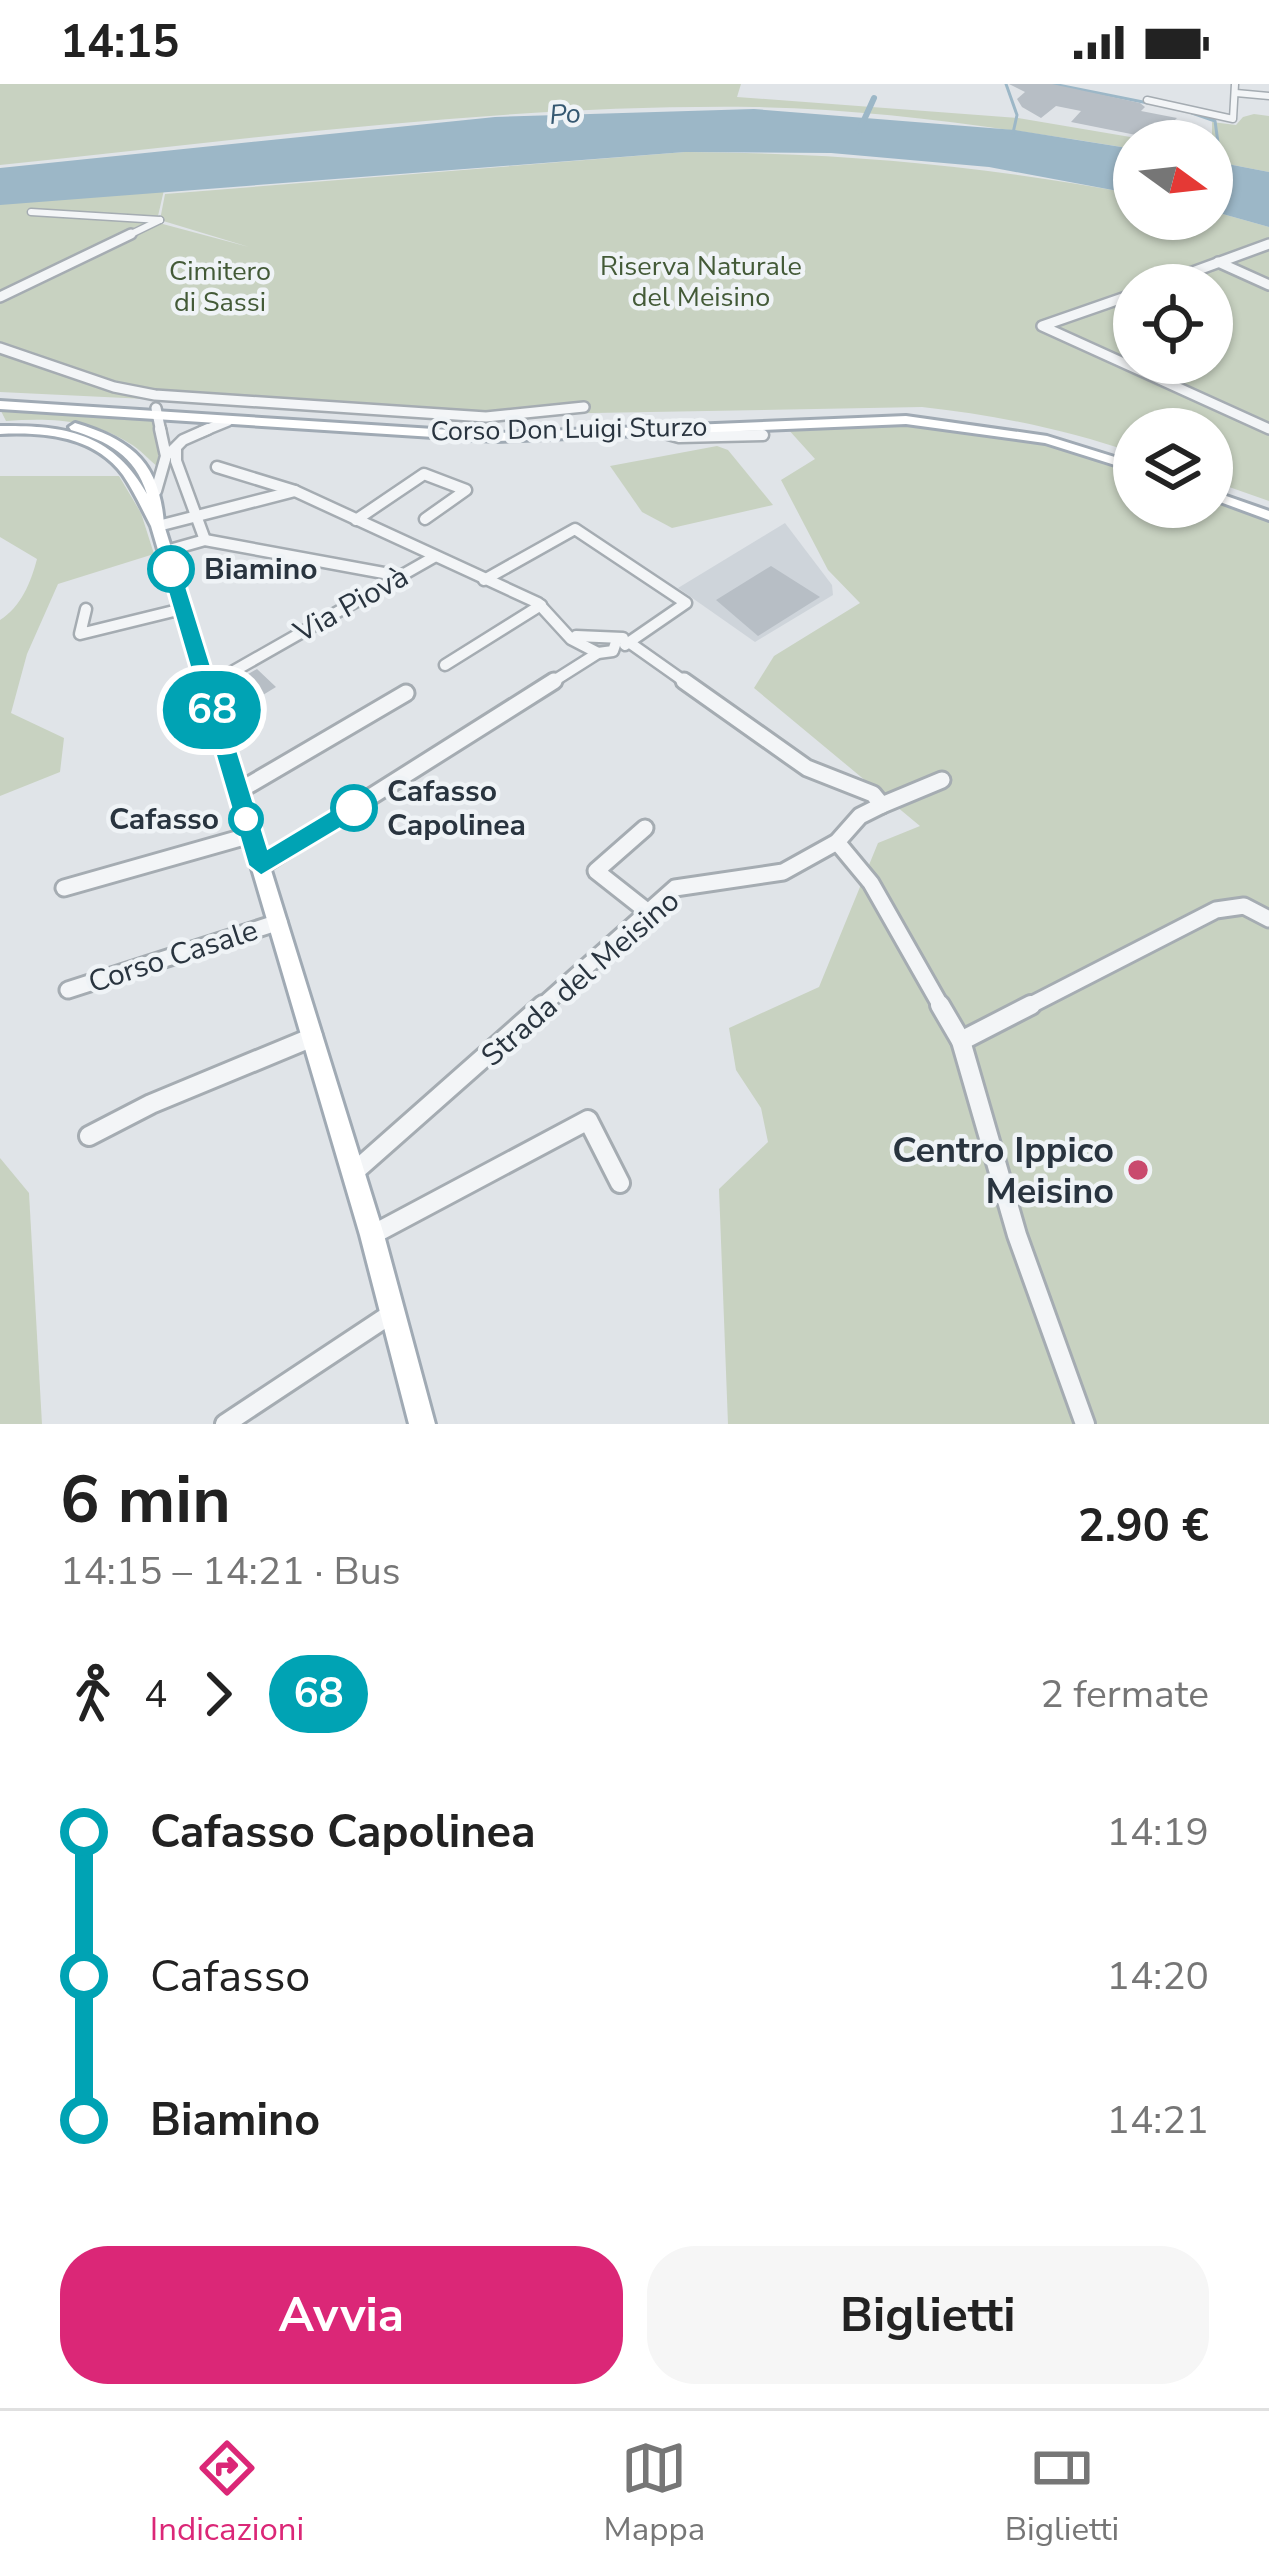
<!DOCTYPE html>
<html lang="it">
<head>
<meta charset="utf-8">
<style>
  body { margin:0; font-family:"Nunito Sans",sans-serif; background:#f6f6f6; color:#222; height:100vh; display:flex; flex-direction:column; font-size:45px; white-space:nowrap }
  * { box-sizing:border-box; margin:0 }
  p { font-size:39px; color:#767676 }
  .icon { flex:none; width:66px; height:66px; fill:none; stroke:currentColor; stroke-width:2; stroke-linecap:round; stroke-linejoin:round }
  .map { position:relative; height:1340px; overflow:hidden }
  .panel { display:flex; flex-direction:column; background:#fff; flex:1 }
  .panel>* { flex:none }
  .badge { padding:0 24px; border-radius:39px; font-size:42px; line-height:78px }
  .needle { width:78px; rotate:105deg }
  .tools { position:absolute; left:1113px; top:36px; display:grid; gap:24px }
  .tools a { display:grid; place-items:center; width:120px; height:120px; border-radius:50%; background:#fff; box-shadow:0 3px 9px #0004; font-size:60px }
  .map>.badge { position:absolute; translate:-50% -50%; box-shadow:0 0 0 6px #fff }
  .legs { display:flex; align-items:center; gap:18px; height:132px; padding:0 60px; font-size:39px }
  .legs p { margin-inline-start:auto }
  .summary { display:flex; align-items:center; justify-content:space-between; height:204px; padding:0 60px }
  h1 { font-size:66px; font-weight:700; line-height:90px }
  .action { display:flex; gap:24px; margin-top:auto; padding:24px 60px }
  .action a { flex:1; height:138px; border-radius:48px; background:#db2777; color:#fff; font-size:48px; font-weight:700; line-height:138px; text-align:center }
  .action a+a { background:#f6f6f6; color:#222 }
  ul { padding:0 60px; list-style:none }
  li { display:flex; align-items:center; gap:42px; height:144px; font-size:45px }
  li i { display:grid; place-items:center; width:18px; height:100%; margin:0 15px; background:currentColor }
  li i::after { content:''; width:30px; height:30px; margin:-15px; border:9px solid; border-radius:50%; background:#fff }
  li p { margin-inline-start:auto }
  li:first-child i { background:linear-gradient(#0000 50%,currentColor 0) }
  li:last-child i { background:linear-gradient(currentColor 50%,#0000 0) }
  .status { display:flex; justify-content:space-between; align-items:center; height:84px; padding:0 60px; background:#fff; direction:ltr }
  .status svg { height:33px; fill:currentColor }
  .tab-bar { display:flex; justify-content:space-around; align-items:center; height:168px; border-top:3px solid #e0e0e0; background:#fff; font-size:33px; color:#767676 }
  .tab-bar a { display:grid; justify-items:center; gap:6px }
  .tab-bar .current { color:#db2777 }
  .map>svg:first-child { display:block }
  .built { fill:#ced4da }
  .green { fill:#c8d2c1; fill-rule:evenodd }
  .water { fill:#9cb7c7 }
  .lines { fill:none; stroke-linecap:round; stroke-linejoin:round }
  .stream { stroke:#9cb7c7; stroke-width:3 }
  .canal { stroke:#9cb7c7; stroke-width:6 }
  .building { fill:#b7bec5 }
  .minor-far4-casing { stroke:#a5acb2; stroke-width:9 }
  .minor-far3-casing { stroke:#a5acb2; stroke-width:14 }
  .minor-far2-casing { stroke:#a5acb2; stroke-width:15 }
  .minor-far1-casing { stroke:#a5acb2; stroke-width:21 }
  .minor-casing { stroke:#a5acb2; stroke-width:24 }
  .major-casing { stroke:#a0aab4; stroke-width:6 }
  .minor-far4 { stroke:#f3f5f7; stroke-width:6 }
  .minor-far3 { stroke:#f3f5f7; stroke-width:9 }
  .minor-far2 { stroke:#f3f5f7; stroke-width:10 }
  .minor-far1 { stroke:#f3f5f7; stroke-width:15 }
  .minor { stroke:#f3f5f7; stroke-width:18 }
  .major { fill:#fff; fill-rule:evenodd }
  .line-1 { fill:#00a3b4; stroke:#fff; stroke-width:3 }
  .stop-1-dot { fill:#fff; stroke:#00a3b4; stroke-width:6 }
  .poi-dot { fill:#c94a6e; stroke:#eff3f6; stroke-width:4.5 }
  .labels { text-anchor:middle; stroke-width:9; stroke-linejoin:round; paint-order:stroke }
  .far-water-label { font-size:27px; font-style:italic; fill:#355871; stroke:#eff3f6 }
  .far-park-label { font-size:27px; fill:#435a37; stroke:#eff3f6 }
  .far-street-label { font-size:27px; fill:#29343f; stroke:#eff3f6 }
  .stop-label { font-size:30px; font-weight:bold; fill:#29343f; stroke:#eff3f6; text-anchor:start }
  .street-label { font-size:30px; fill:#29343f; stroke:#eff3f6 }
  .near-poi-label { font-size:36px; font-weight:bold; fill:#29343f; stroke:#eff3f6; text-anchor:end }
</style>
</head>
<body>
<div class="status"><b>14:15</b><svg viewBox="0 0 49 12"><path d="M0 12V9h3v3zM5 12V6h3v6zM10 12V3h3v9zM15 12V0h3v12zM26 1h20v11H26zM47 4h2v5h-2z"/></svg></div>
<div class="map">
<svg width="1269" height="1340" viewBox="0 0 1269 1340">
  <rect width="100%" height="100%" fill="#e0e4e8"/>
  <!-- built -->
  <path class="built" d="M785,439l47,62 1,10 -78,47 -77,-54z"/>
  <!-- green -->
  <g class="green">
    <path d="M0,0h741l-4,13 281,21 136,23h-20v8c-126,-20 -253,-40 -380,-42 -252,-3 -504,32 -754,58z"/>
    <path d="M1254,30l15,2v56l-57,-11v-39l24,3 7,-8z"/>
    <path d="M685,68c159,1 293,13 449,42v25h78v-8l57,16v274l-57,-20v-52h-78v24c-69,-24 -139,-38 -212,-46l-439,8 -483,-23v-42l115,35 -115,-43v-39l159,-80 90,24 -89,-27 5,-26zM1134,201h78v78h-78z"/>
    <path d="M164,106l-6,26 -158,79v-93z"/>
    <path d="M0,325l154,10 6,22 -3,25c-6,-4 -17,-17 -28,-23 -38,-24 -80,-25 -123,-22z"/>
    <path d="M879,339c86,3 174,17 255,48v36h78v-7l57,22v902h-541l-9,-235 49,-47 -7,-34 -25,-38 -7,-42 90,-41 59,-144 42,-17 -166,-138 20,-32 86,-53 -32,-33 -47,-90 34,-21 -28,-31z"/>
    <path d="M717,362l11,4 45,55 -101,23 -30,-16 -32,-46z"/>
    <path d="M0,392h119l22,37 13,41 -96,30 -31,70 -16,59 53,25 -4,34 -60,24v-176c21,-13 31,-38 37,-61l-37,-22z"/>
    <path d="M0,1074l29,35 13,231h-42z"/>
  </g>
  <!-- water -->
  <g class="water">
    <path d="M754,25l261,21 119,19v45l-145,-27 -158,-14 -146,-1 -685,53v-37l495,-51z"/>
    <path d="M1212,77l57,11v55l-57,-16z"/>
  </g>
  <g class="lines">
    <!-- stream -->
    <g class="stream">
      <path d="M1006,0l11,31 -4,18"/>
      <path d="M1053,0l95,19"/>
      <path d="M1192,29l23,8 6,43"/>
    </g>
    <!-- canal -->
    <path class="canal" d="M859,47l15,-33"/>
  </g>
  <!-- building -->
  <g class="building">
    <path d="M1009,0h43l88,19 5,4 -4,4 36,7 -21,21 -85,-17 10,-11 -25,-5 -15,12 -19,-11 -5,-8 8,-7z"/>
    <path d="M771,482l49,31 -62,39 -42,-36z"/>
    <path d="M257,585l19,18 -18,11 -10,-9 -15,8 -4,-12z"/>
  </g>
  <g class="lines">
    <!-- minor-far4 casing -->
    <g class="minor-far4-casing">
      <g id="minor-far4">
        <path d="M1236,9l33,3"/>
        <path d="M1147,16l86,19 2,-35"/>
        <path d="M31,128l129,8"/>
        <path d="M125,153l35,-17"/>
      </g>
    </g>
    <!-- minor-far3 casing -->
    <g class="minor-far3-casing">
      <g id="minor-far3">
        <path d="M1218,178l51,23"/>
        <path d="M1157,201l112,-41"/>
        <path d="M1134,210l-92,32 227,103"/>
        <path d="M0,213l131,-63"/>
        <path d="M0,264l114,39 41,8 331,22 98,-10"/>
        <path d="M156,324l5,24"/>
        <path d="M649,345l12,3"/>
        <path d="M201,348l27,-11"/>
      </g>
    </g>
    <!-- minor-far2 casing -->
    <g class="minor-far2-casing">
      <g id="minor-far2">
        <path d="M650,345l29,8 84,-2"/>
        <path d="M176,364v13l29,79"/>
        <path d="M170,369l13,-13 25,-11"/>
        <path d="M217,383l78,24 243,112 33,36 27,14"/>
        <path d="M156,407l10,-35 -6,-27"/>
        <path d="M356,436l68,-46 42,16 -41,29"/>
        <path d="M158,442l137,-35"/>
        <path d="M166,467l39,-11 195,36"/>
        <path d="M484,496l91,-51 111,74 -61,42"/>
        <path d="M86,525l-6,25 102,-25"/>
        <path d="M576,552l47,2"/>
        <path d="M630,559l58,41"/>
        <path d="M445,581l96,-60"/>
        <path d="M211,600l223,-127"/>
        <path d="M549,600l49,-31 15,-2 4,-12"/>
      </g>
    </g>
    <!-- minor-far1 casing -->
    <g class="minor-far1-casing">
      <g id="minor-far1">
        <path d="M205,603l11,-6"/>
        <path d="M237,708l169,-99"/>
        <path d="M882,721l60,-25"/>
        <path d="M645,744l-49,43 52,41"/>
        <path d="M837,758l34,41 71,125"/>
        <path d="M261,782l293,-185"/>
        <path d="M64,804l187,-53"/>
        <path d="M68,906l211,-68"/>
        <path d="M540,924l135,-120 108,-16 54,-30 23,-26 22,-11 -9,-11 -66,-26 -123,-87"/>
        <path d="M1025,924l191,-98 28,-4 25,13"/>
      </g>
    </g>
    <!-- minor casing -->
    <g class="minor-casing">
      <g id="minor">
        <path d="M940,921l21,36 56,194 68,189"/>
        <path d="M961,957l70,-36"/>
        <path d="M89,1052l62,-32 162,-67"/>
        <path d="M353,1089l190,-168"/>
        <path d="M372,1151l216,-115 32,63"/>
        <path d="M225,1340l169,-112"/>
      </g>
    </g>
    <!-- major casing -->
    <g class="major-casing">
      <g id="major">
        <path d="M0,317l496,32 410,-17 141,20 87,27v8l-89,-28 -139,-19 -410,17 -496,-32z"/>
        <path d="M75,339c58,17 85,41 89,102l220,710 51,189h-26l-49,-189 -209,-709c-9,-17 -17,-35 -28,-51 -29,-39 -78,-43 -123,-41v-8c65,-1 113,7 147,68 -12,-39 -40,-53 -76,-64l-2,-3z"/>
        <path d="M1212,407l57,20v9l-57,-21z"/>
      </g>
    </g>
    <!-- minor-far4 -->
    <use href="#minor-far4" class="minor-far4"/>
    <!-- minor-far3 -->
    <use href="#minor-far3" class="minor-far3"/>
    <!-- minor-far2 -->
    <use href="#minor-far2" class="minor-far2"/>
    <!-- minor-far1 -->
    <use href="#minor-far1" class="minor-far1"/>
    <!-- minor -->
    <use href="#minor" class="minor"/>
    <!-- major -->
    <use href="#major" class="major"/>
  </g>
  <!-- line-1 -->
  <path class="line-1" d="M171,479l10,6 87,279 78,-47h17l3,7 -3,7 -102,61 -13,-10 -87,-297z"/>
  <!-- markers -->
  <g class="stop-1-dot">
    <circle cx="171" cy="485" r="21"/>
    <circle cx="354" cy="724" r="21"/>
    <circle cx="246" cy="735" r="15"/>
  </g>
  <circle class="poi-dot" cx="1138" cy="1086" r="12"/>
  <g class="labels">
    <!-- far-water labels -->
    <g class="far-water-label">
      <text transform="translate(565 30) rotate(-4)" y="9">Po</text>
    </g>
    <!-- far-park labels -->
    <g class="far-park-label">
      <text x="701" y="191">Riserva Naturale<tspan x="701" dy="31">del Meisino</tspan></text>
      <text x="220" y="196">Cimitero<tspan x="220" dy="31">di Sassi</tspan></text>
    </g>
    <!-- far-street labels -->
    <g class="far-street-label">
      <text transform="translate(569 345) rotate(-1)" y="9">Corso Don Luigi Sturzo</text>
    </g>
    <!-- stop labels -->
    <g class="stop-label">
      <text x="204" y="495">Biamino</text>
      <text x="387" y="717">Cafasso<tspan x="387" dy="34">Capolinea</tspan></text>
      <text x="219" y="745" text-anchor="end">Cafasso</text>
    </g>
    <!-- street labels -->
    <g class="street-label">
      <text transform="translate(351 520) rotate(-29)" y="10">Via Piovà</text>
      <text transform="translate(173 872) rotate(-18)" y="10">Corso Casale</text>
      <text transform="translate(580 894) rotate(-41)" y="10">Strada del Meisino</text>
    </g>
    <!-- near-poi labels -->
    <g class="near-poi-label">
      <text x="1114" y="1078">Centro Ippico<tspan x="1114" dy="41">Meisino</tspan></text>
    </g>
  </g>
</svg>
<div class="tools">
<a><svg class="needle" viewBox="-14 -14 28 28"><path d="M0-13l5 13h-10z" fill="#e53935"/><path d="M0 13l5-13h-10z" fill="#767676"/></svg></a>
<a><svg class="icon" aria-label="locate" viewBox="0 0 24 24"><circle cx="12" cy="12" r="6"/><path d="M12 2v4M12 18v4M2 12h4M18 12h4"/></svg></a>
<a><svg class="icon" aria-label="layers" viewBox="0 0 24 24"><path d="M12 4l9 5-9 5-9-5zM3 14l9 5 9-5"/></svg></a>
</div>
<b class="badge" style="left:212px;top:626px;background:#00a3b4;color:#fff">68</b>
</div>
<section class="panel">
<div class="summary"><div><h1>6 min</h1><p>14:15 – 14:21 · Bus</p></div><b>2.90 €</b></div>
<div class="legs"><svg class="icon" aria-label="walk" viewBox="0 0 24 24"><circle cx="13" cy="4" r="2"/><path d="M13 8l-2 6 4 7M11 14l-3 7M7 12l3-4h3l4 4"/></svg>4<svg class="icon" aria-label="forward" viewBox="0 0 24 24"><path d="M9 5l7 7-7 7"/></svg><b class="badge" style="background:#00a3b4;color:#fff">68</b><p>2 fermate</p></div>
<ul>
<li><i style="color:#00a3b4"></i><b>Cafasso Capolinea</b><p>14:19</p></li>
<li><i style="color:#00a3b4"></i><span>Cafasso</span><p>14:20</p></li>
<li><i style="color:#00a3b4"></i><b>Biamino</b><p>14:21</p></li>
</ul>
<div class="action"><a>Avvia</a><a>Biglietti</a></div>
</section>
<nav class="tab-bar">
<a class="current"><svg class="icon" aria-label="directions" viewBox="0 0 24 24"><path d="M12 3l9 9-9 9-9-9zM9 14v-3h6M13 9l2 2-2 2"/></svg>Indicazioni</a>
<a><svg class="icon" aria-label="map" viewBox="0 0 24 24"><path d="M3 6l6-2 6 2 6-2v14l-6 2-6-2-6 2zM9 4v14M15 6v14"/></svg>Mappa</a>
<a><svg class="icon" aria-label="tickets" viewBox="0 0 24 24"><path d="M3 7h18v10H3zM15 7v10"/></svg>Biglietti</a>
</nav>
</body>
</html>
